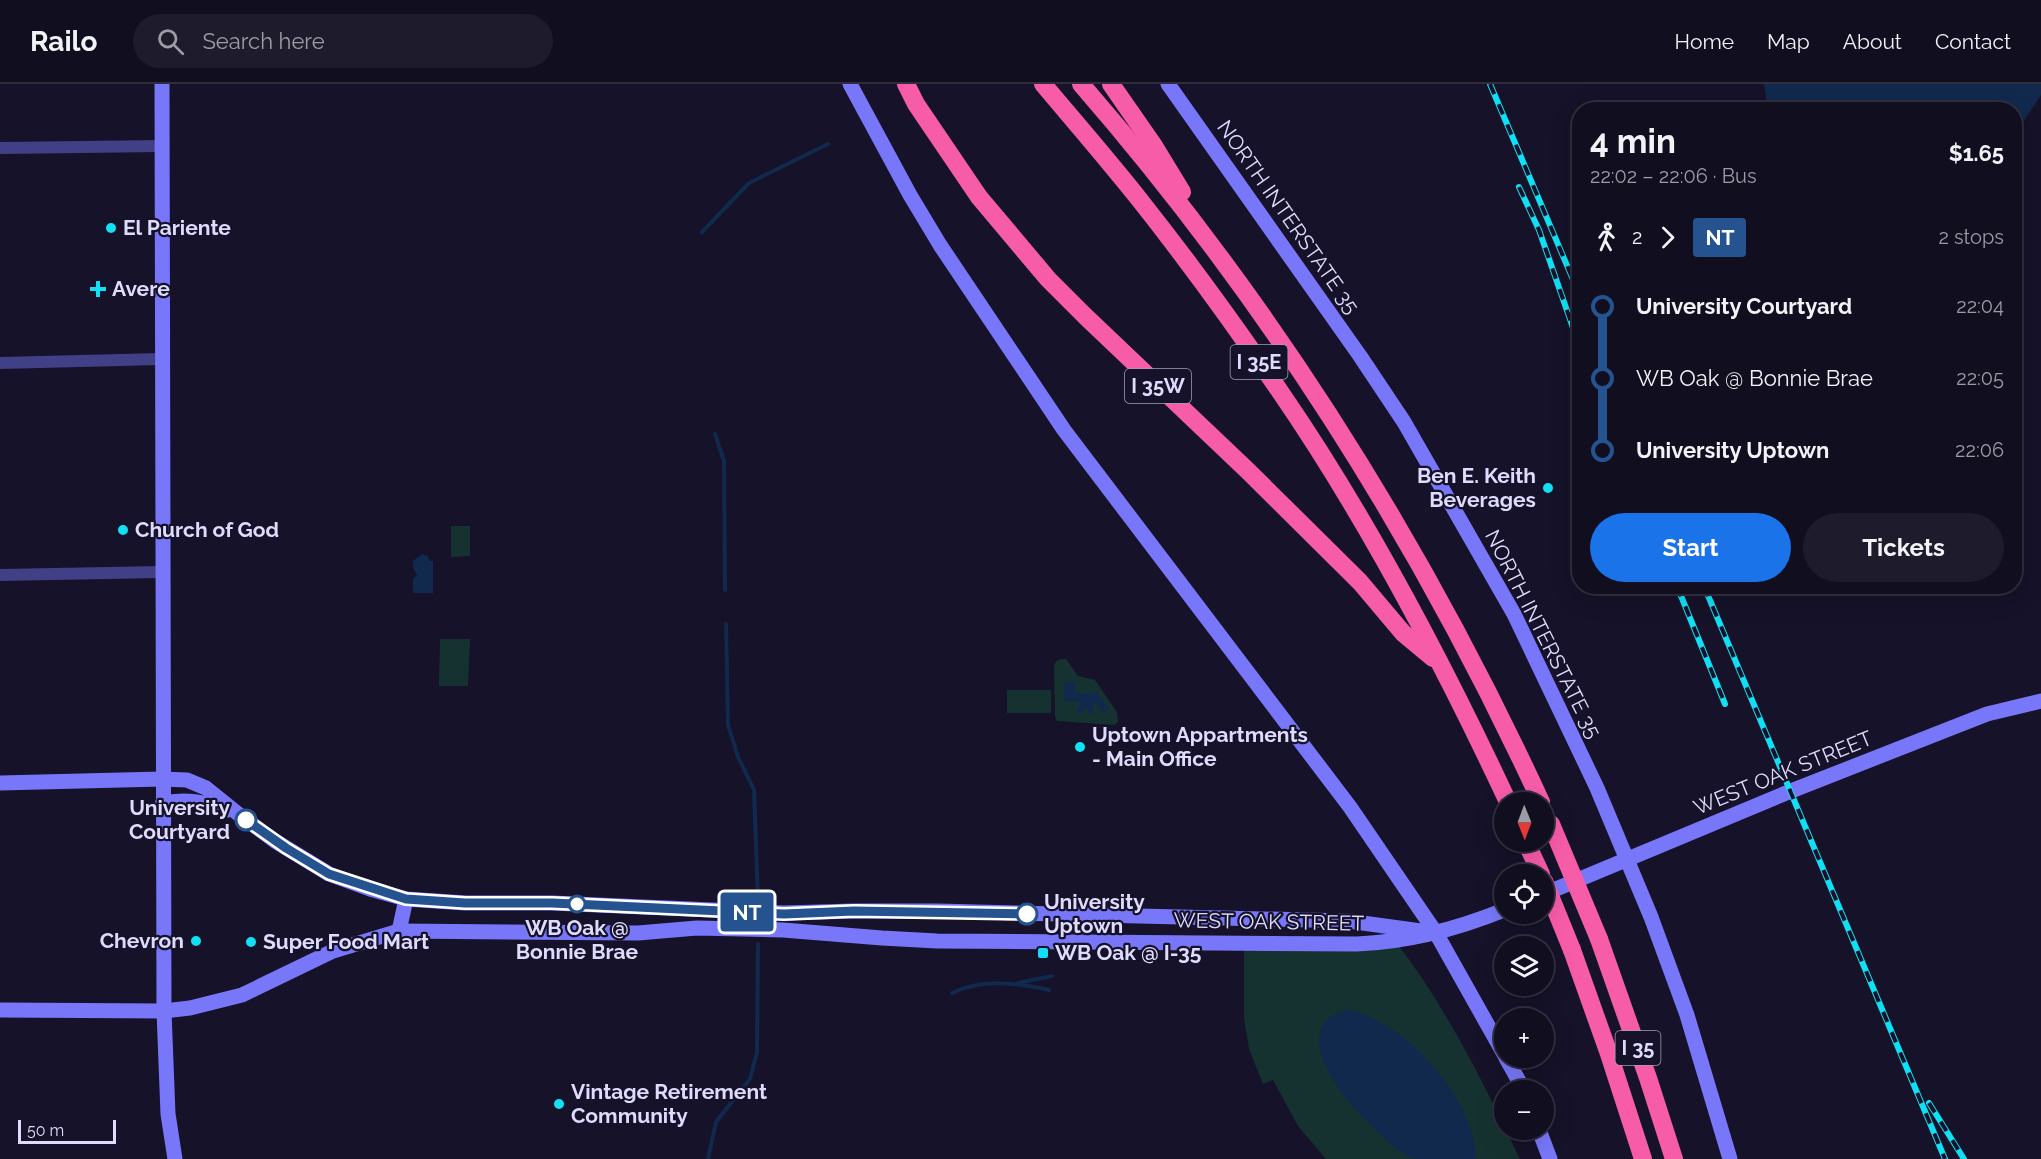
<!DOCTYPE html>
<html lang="en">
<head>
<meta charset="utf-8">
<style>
  body { margin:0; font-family:Raleway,sans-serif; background:#1e1c2c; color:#f1f3f6; height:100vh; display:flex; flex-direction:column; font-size:22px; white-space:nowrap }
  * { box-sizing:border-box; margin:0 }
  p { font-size:20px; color:#9c9ca4 }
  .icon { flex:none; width:33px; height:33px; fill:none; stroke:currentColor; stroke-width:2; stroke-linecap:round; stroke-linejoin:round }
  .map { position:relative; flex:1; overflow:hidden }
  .drawer { position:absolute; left:1572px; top:18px; width:450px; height:492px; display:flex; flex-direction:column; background:#100e1f; border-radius:24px; box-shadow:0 6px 24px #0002,0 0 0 2px #302e3d }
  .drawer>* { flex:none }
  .badge { padding:0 12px; border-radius:4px; font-size:21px; line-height:39px }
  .needle { width:39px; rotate:179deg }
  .buttons { position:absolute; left:1494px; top:708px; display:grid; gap:12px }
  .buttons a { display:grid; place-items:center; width:60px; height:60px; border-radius:50%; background:#100e1f; box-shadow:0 6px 24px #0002,0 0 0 2px #302e3d; font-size:30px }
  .scale { position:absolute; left:18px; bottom:15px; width:98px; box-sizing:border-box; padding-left:6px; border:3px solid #dedbfd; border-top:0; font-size:16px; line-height:21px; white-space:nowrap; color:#dedbfd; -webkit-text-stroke:4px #151229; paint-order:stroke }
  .map>.badge { position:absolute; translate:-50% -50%; box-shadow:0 0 0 3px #fff }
  .legs { display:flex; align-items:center; gap:9px; height:66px; padding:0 18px; font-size:20px }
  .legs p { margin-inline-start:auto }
  .head { display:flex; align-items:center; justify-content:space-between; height:102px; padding:0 18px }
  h1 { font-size:33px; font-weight:700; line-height:45px }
  .primary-button { display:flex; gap:12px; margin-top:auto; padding:12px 18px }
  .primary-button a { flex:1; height:69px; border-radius:36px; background:#1a73e8; color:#fff; font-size:24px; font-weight:700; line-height:69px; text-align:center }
  .primary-button a+a { background:#1e1c2c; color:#f1f3f6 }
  ul { padding:0 18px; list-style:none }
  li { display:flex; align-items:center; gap:21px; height:72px; font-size:22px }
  li i { display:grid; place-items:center; width:9px; height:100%; margin:0 8px; background:currentColor }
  li i::after { content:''; width:15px; height:15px; margin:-8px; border:4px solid; border-radius:50%; background:#100e1f }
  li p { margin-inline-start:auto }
  li:first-child i { background:linear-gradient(#0000 50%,currentColor 0) }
  li:last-child i { background:linear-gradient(currentColor 50%,#0000 0) }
  header { display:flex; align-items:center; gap:36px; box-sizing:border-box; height:84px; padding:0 30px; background:#100e1f; border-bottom:2px solid #302e3d }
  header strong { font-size:28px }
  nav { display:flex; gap:33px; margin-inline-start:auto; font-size:21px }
  .search { width:420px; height:54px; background:#1e1c2c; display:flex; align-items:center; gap:15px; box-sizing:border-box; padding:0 21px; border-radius:33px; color:#9c9ca4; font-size:22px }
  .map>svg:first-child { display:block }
  .green { fill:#153231 }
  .water { fill:#11294d }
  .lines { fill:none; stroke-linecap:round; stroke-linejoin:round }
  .stream { stroke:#11294d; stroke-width:4 }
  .street { stroke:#413f85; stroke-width:12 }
  .secondary { stroke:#7877f9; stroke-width:15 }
  .highway { stroke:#f75ca9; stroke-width:18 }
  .rail-casing { stroke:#10e0f4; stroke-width:6 }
  .rail { stroke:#151229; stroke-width:4; stroke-dasharray:11; stroke-linecap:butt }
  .highway-bridge { stroke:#f75ca9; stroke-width:18 }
  .line-1-casing { stroke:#fff; stroke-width:14 }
  .line-1 { stroke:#24538f; stroke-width:9 }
  .poi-dot { fill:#10e0f4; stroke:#151229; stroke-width:2 }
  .stop-1-dot { fill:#fff; stroke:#24538f; stroke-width:3 }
  .labels { text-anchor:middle; stroke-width:4.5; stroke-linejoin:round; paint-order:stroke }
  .shield { fill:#151229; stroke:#a29fbd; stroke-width:1.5 }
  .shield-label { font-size:20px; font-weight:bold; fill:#dedbfd }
  .street-label { font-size:21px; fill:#dedbfd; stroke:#151229 }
  .poi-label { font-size:21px; font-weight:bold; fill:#dedbfd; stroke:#151229; text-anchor:start }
  .stop-label { font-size:21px; font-weight:bold; fill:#dedbfd; stroke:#151229; text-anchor:end }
</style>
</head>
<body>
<header>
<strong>Railo</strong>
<div class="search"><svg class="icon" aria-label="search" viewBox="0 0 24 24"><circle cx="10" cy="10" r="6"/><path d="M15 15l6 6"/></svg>Search here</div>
<nav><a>Home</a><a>Map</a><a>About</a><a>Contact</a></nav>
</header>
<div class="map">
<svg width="2041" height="1075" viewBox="0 0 2041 1075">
  <rect width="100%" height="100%" fill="#151229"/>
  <!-- green -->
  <g class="green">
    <path d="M451,442h19v30l-19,1z"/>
    <path d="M440,555h30l-2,47h-29z"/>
    <path d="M1061,575h5l12,17 17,4 22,32 1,10 -4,3 -57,-4 -2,-5 -1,-50 2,-5z"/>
    <rect x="1007" y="606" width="44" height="23"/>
    <path d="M1244,858l155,4c49,64 87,142 121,213h-194l-28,-33 -25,-46 -10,4 -14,-35 -5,-31z"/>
  </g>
  <!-- water -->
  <g class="water">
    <path d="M1764,0h277v11l-18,27 -8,36 -1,-48 -246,-1z"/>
    <path d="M422,470l6,2 2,5h3v32h-20v-14l4,-4 -4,-7v-7z"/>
    <path d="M1064,598h11v11h17l4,-2 13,18 -6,4 -7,-9h-3l1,9h-6v-4h-5v3l-3,2 -3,-2v-4l3,-2v-5h-16z"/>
    <path d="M1350,926c57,13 125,89 126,149 -17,0 -44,0 -60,0 -12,-2 -25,-15 -34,-23 -19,-18 -41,-40 -53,-63 -15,-28 -16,-58 21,-63z"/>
  </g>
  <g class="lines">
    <!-- stream -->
    <g class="stream">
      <path d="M702,148l47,-49 79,-39"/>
      <path d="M715,350l9,27 1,129"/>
      <path d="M726,540l2,101 10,32 16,33 4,111"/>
      <path d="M1018,899l34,-7"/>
      <path d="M952,909c31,-15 65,-10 97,-3"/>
      <path d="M708,1075l8,-37 34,-43 7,-27 1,-108"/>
    </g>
    <!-- street -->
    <g class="street">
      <path d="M0,64l162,-2"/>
      <path d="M0,279l161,-4"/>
      <path d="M0,491l162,-3"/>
    </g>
    <!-- secondary -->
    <g class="secondary">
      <path d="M162,0l2,927 4,103 7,45"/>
      <path d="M850,0l60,111 30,50 124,185 286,377 86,126 68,121"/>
      <path d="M1168,0l192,272 44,66 110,192 83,174 54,129 36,98 43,144"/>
      <path d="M0,699l162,-4 25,1 19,8 31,25 38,28 54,33 41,15 36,10 59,4h87l232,10 70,-2h83l411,10 73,10"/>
      <path d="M162,720c24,-7 43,-1 66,6"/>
      <path d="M1544,810l247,-103 196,-77 54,-13"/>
      <path d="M399,847l7,-32"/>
      <path d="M0,926l164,1 26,-3 52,-13 91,-44 66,-20 239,2 59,-5 86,2 99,8 55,3 420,3c51,-2 100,-15 147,-34"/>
      <path d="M1506,974l18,32"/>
      <path d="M1539,1046l11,29"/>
    </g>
    <!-- highway -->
    <g class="highway">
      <path d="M906,0l10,20 63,93 69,82 37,37 163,155 112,111 43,51 30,25"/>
      <path d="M1043,0c32,38 65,76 96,115 50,63 97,128 142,194 88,128 162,270 227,409"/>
      <path d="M1081,0c187,215 341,460 460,718"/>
      <path d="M1111,0l43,62 28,46"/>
      <path d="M1526,758l15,32"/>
      <path d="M1599,855l49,139 26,81"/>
      <path d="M1572,866l37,104 34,105"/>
    </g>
    <!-- rail casing -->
    <g class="rail-casing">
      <g id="rail">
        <path d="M1490,0l90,212"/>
        <path d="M1519,103l20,43 41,118"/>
        <path d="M1677,502l48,118"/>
        <path d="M1704,502l241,573"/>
        <path d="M1929,1019l35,56"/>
      </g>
    </g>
    <!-- rail -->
    <use href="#rail" class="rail"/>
    <!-- highway-bridge -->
    <g class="highway-bridge">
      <path d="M1551,740l48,115"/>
      <path d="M1544,797l28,69"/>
    </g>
  </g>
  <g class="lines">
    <!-- line-1 casing -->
    <g class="line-1-casing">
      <path id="line-1" d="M246,736l40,28 43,26 77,25 59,4h87l232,11 70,-3 173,3"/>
    </g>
    <!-- line-1 -->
    <use href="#line-1" class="line-1"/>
  </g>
  <!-- markers -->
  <g class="poi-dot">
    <circle cx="111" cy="144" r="6"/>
    <path d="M95 196h6v6h6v6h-6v6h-6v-6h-6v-6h6z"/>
    <circle cx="1548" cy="404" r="6"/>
    <circle cx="123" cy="446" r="6"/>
    <circle cx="1080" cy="663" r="6"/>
    <circle cx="196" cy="857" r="6"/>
    <circle cx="251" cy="858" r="6"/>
    <rect x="1037" y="863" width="12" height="12" rx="3"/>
    <circle cx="559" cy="1020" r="6"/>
  </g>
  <g class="stop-1-dot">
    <circle cx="246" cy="736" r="10"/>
    <circle cx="577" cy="820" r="8"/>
    <circle cx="1027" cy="830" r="10"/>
  </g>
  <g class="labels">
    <!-- shield labels -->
    <g class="shield">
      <rect x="1230.5" y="261" width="57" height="34" rx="4.5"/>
      <rect x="1125" y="285" width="66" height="34" rx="4.5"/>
      <rect x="1615.5" y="947" width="45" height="34" rx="4.5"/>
    </g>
    <g class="shield-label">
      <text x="1259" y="285">I 35E</text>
      <text x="1158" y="309">I 35W</text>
      <text x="1638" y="971">I 35</text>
    </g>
    <!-- street labels -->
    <g class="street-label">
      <text transform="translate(1288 133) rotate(55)" y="7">NORTH INTERSTATE 35</text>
      <text transform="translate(1543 550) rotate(63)" y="7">NORTH INTERSTATE 35</text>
      <text transform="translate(1783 689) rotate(-22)" y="7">WEST OAK STREET</text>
      <text transform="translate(1269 838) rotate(1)" y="7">WEST OAK STREET</text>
    </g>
    <!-- poi labels -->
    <g class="poi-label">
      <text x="123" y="151">El Pariente</text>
      <text x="112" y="212">Avere</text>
      <text x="1536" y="399" text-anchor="end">Ben E. Keith<tspan x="1536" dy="24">Beverages</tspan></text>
      <text x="135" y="453">Church of God</text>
      <text x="1092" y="658">Uptown Appartments<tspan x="1092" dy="24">- Main Office</tspan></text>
      <text x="184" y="864" text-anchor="end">Chevron</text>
      <text x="263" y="865">Super Food Mart</text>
      <text x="1055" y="876">WB Oak @ I-35</text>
      <text x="571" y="1015">Vintage Retirement<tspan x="571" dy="24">Community</tspan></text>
    </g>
    <!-- stop labels -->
    <g class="stop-label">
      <text x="230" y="731">University<tspan x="230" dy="24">Courtyard</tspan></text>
      <text x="1044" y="825" text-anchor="start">University<tspan x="1044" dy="24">Uptown</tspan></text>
      <text x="577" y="851" text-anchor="middle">WB Oak @<tspan x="577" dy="24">Bonnie Brae</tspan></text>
    </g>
  </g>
</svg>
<div class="buttons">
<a><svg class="needle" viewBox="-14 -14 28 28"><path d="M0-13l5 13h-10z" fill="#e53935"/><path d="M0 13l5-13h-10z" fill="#9c9ca4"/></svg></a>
<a><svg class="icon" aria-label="locate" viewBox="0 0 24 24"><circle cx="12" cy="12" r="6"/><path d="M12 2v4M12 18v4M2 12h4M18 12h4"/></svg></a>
<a><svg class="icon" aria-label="layers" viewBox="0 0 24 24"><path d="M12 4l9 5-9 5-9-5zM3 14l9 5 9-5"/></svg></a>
<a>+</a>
<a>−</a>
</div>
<div class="scale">50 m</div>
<b class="badge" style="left:747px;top:828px;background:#24538f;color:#fff">NT</b>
<section class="drawer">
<div class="head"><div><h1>4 min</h1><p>22:02 – 22:06 · Bus</p></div><b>$1.65</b></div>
<div class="legs"><svg class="icon" aria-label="walk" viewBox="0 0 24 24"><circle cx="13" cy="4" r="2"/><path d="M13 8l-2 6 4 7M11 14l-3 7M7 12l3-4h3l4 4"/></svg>2<svg class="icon" aria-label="forward" viewBox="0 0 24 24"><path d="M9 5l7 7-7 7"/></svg><b class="badge" style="background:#24538f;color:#fff">NT</b><p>2 stops</p></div>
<ul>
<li><i style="color:#24538f"></i><b>University Courtyard</b><p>22:04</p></li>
<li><i style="color:#24538f"></i><span>WB Oak @ Bonnie Brae</span><p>22:05</p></li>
<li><i style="color:#24538f"></i><b>University Uptown</b><p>22:06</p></li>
</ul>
<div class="primary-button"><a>Start</a><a>Tickets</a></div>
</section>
</div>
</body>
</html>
